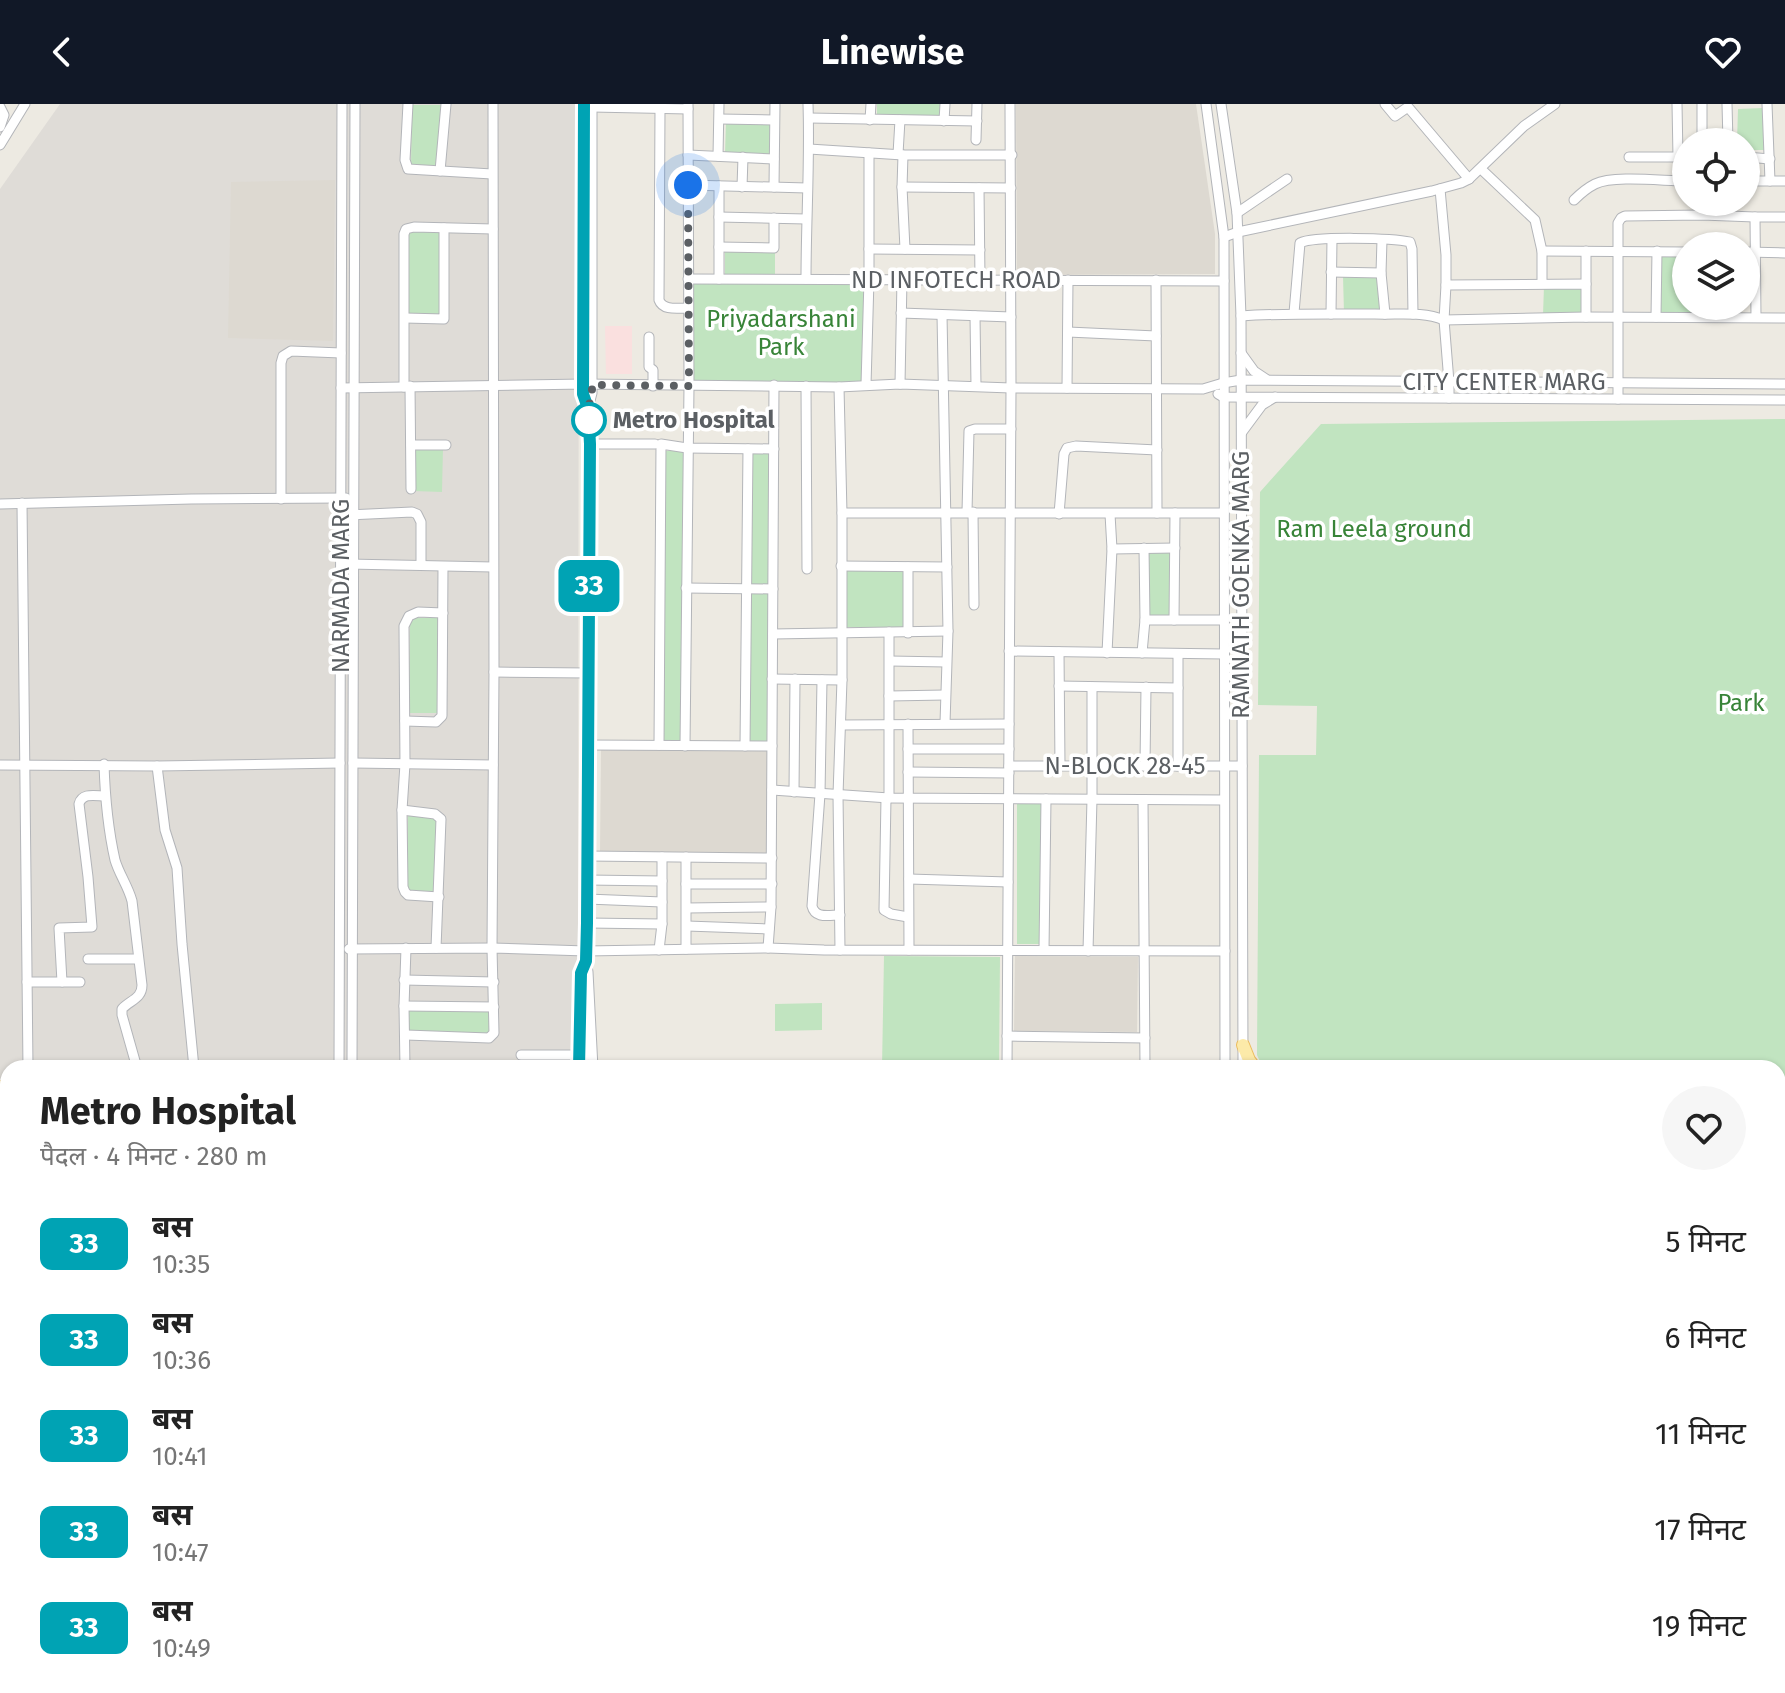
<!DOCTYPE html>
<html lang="hi">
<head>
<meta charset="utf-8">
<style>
  body { margin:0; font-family:"Fira Sans","Noto Sans Devanagari",sans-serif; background:#f6f6f6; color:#222; height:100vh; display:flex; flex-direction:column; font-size:30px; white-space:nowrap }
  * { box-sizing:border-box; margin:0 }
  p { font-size:26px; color:#767676 }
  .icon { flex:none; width:44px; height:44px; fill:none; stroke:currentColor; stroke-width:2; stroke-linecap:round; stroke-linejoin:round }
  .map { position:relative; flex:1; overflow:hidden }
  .drawer { position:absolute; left:0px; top:956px; width:1786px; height:634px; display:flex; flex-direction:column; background:#fff; border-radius:24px 24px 0 0; box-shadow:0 2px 6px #0004 }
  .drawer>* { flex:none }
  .badge { padding:0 16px; border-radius:12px; font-size:28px; line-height:52px }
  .controls { position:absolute; left:1672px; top:24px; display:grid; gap:16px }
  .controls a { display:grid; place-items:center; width:88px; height:88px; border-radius:50%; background:#fff; box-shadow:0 2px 6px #0004; font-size:40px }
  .you { position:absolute; width:40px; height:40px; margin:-20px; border:6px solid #fff; border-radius:50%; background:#1a73e8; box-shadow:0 0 0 12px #1a73e833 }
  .map>.badge { position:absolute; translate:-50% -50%; box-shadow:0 0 0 4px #fff }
  .round { display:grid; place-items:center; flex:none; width:84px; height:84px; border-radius:42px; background:#f6f6f6 }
  .summary { display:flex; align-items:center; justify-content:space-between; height:136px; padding:0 40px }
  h1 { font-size:38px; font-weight:700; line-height:60px }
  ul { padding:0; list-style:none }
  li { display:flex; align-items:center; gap:24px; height:96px; padding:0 40px }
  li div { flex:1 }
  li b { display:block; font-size:30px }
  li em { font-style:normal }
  li .badge { min-width:88px; font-weight:700; text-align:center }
  header { display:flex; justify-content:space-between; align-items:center; height:104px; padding:0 40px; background:#111827; color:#fff; font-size:36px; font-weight:700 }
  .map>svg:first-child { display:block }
  .industrial { fill:#dfdcd7 }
  .education { fill:#ddd9d1 }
  .medical { fill:#fae0df }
  .green { fill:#c1e4c0 }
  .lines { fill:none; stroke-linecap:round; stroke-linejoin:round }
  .minor-casing { stroke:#b3b5b9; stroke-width:11 }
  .major-casing { stroke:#ecbd5d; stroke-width:14 }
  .minor { stroke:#fff; stroke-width:9 }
  .major { stroke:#fceaa9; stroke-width:12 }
  .line-casing { stroke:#fff; stroke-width:18 }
  .line { stroke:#00a3b4; stroke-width:12 }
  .walk { stroke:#5b5f63; stroke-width:8; stroke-dasharray:0 14.4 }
  .stop-dot { fill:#fff; stroke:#00a3b4; stroke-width:4 }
  .labels { text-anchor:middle; stroke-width:7; stroke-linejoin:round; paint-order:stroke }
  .street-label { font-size:24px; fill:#5b5f63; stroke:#fff }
  .park-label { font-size:24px; fill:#388438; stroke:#fff }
  .stop-label { font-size:24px; font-weight:bold; fill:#5b5f63; stroke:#fff; text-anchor:start }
</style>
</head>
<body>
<header><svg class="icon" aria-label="back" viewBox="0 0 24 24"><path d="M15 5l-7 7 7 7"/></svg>Linewise<svg class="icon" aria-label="heart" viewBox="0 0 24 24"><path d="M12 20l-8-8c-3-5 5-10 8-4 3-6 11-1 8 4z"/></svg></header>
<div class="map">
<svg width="1785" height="1589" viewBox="0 0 1785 1589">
  <rect width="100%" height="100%" fill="#edeae2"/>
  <!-- industrial -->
  <g class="industrial">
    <path d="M60,0h519l-1,836 -6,128h-564v12l-8,-1v-890z"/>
    <path d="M0,997l8,1v584h566v7h-574z"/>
    <rect x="600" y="1582" width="610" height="7"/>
  </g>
  <!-- education -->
  <g class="education">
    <path d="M1016,0h180l19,130v40l-198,1z"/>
    <path d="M335,76l-2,161 -105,-3 3,-156z"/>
    <path d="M601,645l167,2 -2,103 -166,-2z"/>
    <path d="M1015,852l123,1 -1,75 -123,-1z"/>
    <rect x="1778" y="1248" width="7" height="199"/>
  </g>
  <!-- medical -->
  <path class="medical" d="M605,222h27v48h-26z"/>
  <!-- green -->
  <g class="green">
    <path d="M877,0h71l-1,15 -70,-1z"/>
    <path d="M412,1h31l-2,62h-30z"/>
    <path d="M1763,4l1,42h-18v-8h-9l1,-33z"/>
    <path d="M726,17l50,1v32l-51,-1z"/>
    <path d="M409,127h32l-1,85 -33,-1z"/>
    <rect x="725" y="145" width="50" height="28"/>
    <path d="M1660,150h26v52h32v8h-58z"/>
    <path d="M1383,171l1,37 -40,1 -1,-37z"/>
    <path d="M693,180h175l-5,99 -170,-2z"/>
    <path d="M1544,182h40v29h-41z"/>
    <path d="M1785,315v661h-7v-12h-515l-6,-13 2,-300h57l1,-49 -59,-1 2,-213 61,-68z"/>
    <path d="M414,342l29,1 -1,45 -29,-1z"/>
    <path d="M664,347h20l-2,290h-20z"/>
    <path d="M751,347h20l-1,133h-20z"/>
    <path d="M1147,448h25l-1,65h-24z"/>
    <path d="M847,466l57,1 -1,57 -57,-1z"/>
    <rect x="750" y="489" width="19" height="149"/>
    <path d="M410,514h29v95h-30z"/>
    <path d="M1017,699h24l-1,141h-23z"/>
    <path d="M408,712h29l-1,77 -29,-1z"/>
    <path d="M884,852l116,1 -1,111h-117z"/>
    <path d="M822,899v27l-47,1v-27z"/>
    <rect x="408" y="906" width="81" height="24"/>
    <rect x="1778" y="1087" width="7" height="92"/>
    <rect x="1778" y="1464" width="7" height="92"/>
  </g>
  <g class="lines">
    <!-- minor casing -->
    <g class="minor-casing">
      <g id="minor">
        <path d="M408,0l-3,56 3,9 84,5"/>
        <path d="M584,0l-1,290 5,14 2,36 -4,517 2,11 5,96"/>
        <path d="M1206,0l18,133 1,831"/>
        <path d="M1221,0l16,109 4,103 2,752"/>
        <path d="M1385,0l10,12 13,-9 61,72"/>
        <path d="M1677,0l1,53"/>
        <path d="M1702,0v38"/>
        <path d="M1727,0l1,38"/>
        <path d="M1767,0l3,77"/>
        <path d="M0,3l4,8 -4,12"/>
        <path d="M592,3l96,2"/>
        <path d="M660,5l-1,191c4,11 19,8 29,8"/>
        <path d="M809,14l168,3"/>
        <path d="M720,15l54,1"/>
        <path d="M870,16l1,-16"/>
        <path d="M944,17l1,-17"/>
        <path d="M976,36l1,-36"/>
        <path d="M0,41l25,-41"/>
        <path d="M809,45l94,6h109"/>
        <path d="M898,50l2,-34"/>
        <path d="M688,51l86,4"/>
        <path d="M903,51l-1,32 3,62"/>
        <path d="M718,52l1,-52"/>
        <path d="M1629,53h57"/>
        <path d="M1746,53l24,2"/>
        <path d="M1481,65l54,51 7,31v32"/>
        <path d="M440,67l6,-67"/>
        <path d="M1746,77h39"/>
        <path d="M688,81l119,3"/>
        <path d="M719,82v93"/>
        <path d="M742,83l1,-30"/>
        <path d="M774,83l1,-83"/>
        <path d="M902,83l109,1"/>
        <path d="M979,84l1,92"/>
        <path d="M1440,85l6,66v30l-2,35 5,62v16"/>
        <path d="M1574,96c6,-6 13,-12 21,-16 19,-9 68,-3 91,-3"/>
        <path d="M1237,109l50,-34"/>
        <path d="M719,113l87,2"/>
        <path d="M1755,113l1,100"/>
        <path d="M1224,133l14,-5 194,-41 29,-8 8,-4 55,-53 31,-22"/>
        <path d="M1382,136l-1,33 4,41"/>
        <path d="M719,143l55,1v-30"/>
        <path d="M869,145l111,1"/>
        <path d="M1542,147l144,1"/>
        <path d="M1746,148l39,1"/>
        <path d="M1331,168l50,1"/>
        <path d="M688,175l536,2"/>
        <path d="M806,175c0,-58 4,-117 2,-175"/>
        <path d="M1156,176l1,233"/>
        <path d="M1586,180v-33"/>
        <path d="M1446,181l140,-1v33"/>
        <path d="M901,209l110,4"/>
        <path d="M1294,209l6,-70c14,-7 93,-5 110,-1l2,7 1,65"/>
        <path d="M1331,210l1,-75"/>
        <path d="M942,211l6,316 -3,92"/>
        <path d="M975,212l1,70"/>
        <path d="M1241,212c45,-3 89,-2 134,-2 24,1 47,-3 69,6l142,-3 199,1"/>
        <path d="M1656,213l1,-66"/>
        <path d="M405,214l39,1v-91"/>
        <path d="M1068,228l88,4"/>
        <path d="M649,233v30l4,3v16"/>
        <path d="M1241,249l13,18 12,8"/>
        <path d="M900,280l2,-105"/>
        <path d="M866,281l3,-106v-126"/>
        <path d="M410,282l1,103"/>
        <path d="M806,282l1,183"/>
        <path d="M404,283v-153l2,-5 8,-2 79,2"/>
        <path d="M839,283l3,126v167l-4,115 2,155"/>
        <path d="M341,284l243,-4 255,3 61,-3 111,4 192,1 20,-6 18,-3 544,4"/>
        <path d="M1067,284l1,-108"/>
        <path d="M1218,290l5,3 562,3"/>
        <path d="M1618,295v-176l3,-5 4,-2 77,-1 53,2h30"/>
        <path d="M588,304l4,-15v-289"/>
        <path d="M1242,328l20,-27 13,-8"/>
        <path d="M590,340h65"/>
        <path d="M411,341h35"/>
        <path d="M281,395v-136l2,-7 8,-5 50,2"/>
        <path d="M22,399l6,565"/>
        <path d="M0,400l191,-5 155,-1"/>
        <path d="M967,408l2,-81 6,-2h36"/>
        <path d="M973,408l1,93"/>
        <path d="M842,409c127,-1 254,1 382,0"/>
        <path d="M1059,410l5,-60 3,-6 9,-2 81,4"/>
        <path d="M348,411l64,-3 5,2 4,8v43"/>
        <path d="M1112,445l63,-1"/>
        <path d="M348,460l145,3"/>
        <path d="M841,462l106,1"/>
        <path d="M686,484l87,1"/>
        <path d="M1145,516h79"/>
        <path d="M1174,516l1,-107"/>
        <path d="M908,529v-66"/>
        <path d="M773,530l175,-3"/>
        <path d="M1009,547l215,3"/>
        <path d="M1059,548l1,114"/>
        <path d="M1107,549l5,-104 -2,-35"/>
        <path d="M1142,549l3,-33 -1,-72"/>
        <path d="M890,557l56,1"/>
        <path d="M494,568l94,1"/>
        <path d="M772,575l70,1"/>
        <path d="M822,576l-2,114 -8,112c3,13 17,9 28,9"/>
        <path d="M1059,582l119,2"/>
        <path d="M889,592l56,-1"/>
        <path d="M405,617l31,1 6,-6 1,-149"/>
        <path d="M908,620l1,226"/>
        <path d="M841,621l168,-1"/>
        <path d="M588,641l184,1"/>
        <path d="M659,641l2,-301 26,4 87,1"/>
        <path d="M685,642l4,-360 -1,-282"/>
        <path d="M745,642l3,-297"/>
        <path d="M908,645h101"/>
        <path d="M353,659l140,2"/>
        <path d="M104,660c1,32 4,65 11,96 4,14 13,26 17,41l10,84c0,14 -12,15 -20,24v6l15,53"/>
        <path d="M0,661l157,1 183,-3"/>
        <path d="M157,662l8,64 12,38 5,76 12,124"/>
        <path d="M1009,662h233"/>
        <path d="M1145,662l1,-79"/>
        <path d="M1178,662v-112"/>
        <path d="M908,668l101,1"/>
        <path d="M772,686l117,8 335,2"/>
        <path d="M794,688l1,-113"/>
        <path d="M886,694l-2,112 7,4 17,3"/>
        <path d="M889,694v-166"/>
        <path d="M1143,696l2,268"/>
        <path d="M402,706l33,4 6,5 -5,129"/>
        <path d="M588,752l184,2"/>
        <path d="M686,753v92"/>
        <path d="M909,775l99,3"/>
        <path d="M587,776l75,1"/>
        <path d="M686,780h86"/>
        <path d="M439,793l-31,-2 -3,-3 -2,-5 -1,-77 3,-46 -1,-138 5,-10 9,-4 25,1"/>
        <path d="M587,795l75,3"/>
        <path d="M687,804l84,-1"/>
        <path d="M587,819l75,1"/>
        <path d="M687,822l82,3"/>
        <path d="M768,844l3,-41 3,-522"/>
        <path d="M349,845l143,-1 94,3 182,-3 56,2 401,1"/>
        <path d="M659,846l3,-26v-67"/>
        <path d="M1044,846l2,-151"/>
        <path d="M1088,847l4,-152v-112"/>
        <path d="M88,855h50"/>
        <path d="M404,876l90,2"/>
        <path d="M27,878h53"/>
        <path d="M62,878l-3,-54 33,-1 -4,-50 -9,-73c3,-12 17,-8 26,-8"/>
        <path d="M404,902l90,1"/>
        <path d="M406,931l83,3 5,-5 -2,-85 2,-276 -1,-568"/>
        <path d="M1007,932l138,2"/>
        <path d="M521,951h59"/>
        <path d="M339,964l3,-964"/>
        <path d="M352,964l3,-964"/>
        <path d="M405,964l-1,-62 2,-58"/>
        <path d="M579,964l2,-95 5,-12"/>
        <path d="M1007,964l4,-680 -1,-284"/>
        <path d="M1778,1028h7"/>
        <path d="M1778,1081h7"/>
        <path d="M0,1135h8"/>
        <path d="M1778,1186h7"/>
        <path d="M1778,1241h7"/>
        <path d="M1778,1456h7"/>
        <path d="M1778,1563h7"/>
        <path d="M324,1582v7"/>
        <path d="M694,1582v7"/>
        <path d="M1033,1582v7"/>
        <path d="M1680,1582v7"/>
        <path d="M1742,1582v7"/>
        <path d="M132,1589v-7"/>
        <path d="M442,1589v-7"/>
        <path d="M586,1589v-7"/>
        <path d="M760,1589v-7"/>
        <path d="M899,1589v-7"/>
        <path d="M966,1589v-7"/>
        <path d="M1281,1589v-7"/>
        <path d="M1532,1589v-7"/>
        <path d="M1604,1589v-7"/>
      </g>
    </g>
    <!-- major casing -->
    <g class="major-casing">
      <g id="major">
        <path d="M1243,941l6,15 6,8"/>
        <path d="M1224,964l1,-2"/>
        <path d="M0,983h8"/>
        <path d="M1778,988l7,-1"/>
        <path d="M0,993h8"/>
        <path d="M1778,1005h7"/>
        <path d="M1223,1582v7"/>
        <path d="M1241,1582v7"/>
      </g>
    </g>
    <!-- minor -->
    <use href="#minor" class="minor"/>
    <!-- major -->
    <use href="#major" class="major"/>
  </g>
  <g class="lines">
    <!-- line casing -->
    <g class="line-casing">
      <path id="line" d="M579,964l2,-95 5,-12 1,-38 3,-479 -2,-36 -5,-14 1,-290"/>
    </g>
    <!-- line -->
    <use href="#line" class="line"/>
    <!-- walk -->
    <path class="walk" d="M589,316v6l-1,-18 4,-11v-12l97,1 -1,-201"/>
  </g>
  <!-- markers -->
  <circle class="stop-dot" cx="589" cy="316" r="16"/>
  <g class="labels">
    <!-- street labels -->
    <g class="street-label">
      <text x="956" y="184">ND INFOTECH ROAD</text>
      <text x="1504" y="286">CITY CENTER MARG</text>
      <text transform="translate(1241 481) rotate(-90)" y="8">RAMNATH GOENKA MARG</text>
      <text transform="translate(341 482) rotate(-90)" y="8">NARMADA MARG</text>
      <text x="1125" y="670">N-BLOCK 28-45</text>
    </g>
    <!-- park labels -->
    <g class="park-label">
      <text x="781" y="223">Priyadarshani<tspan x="781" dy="28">Park</tspan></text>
      <text x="1374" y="433">Ram Leela ground</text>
      <text x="1741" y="607">Park</text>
    </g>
    <!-- stop labels -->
    <g class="stop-label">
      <text x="613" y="324">Metro Hospital</text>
    </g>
  </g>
</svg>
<div class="controls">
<a><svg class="icon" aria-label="locate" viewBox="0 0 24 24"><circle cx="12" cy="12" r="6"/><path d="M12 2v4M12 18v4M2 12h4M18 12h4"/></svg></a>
<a><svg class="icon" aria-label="layers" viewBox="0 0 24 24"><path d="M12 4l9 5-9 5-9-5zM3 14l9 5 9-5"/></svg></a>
</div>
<div class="you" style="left:688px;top:81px"></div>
<b class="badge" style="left:589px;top:482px;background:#00a3b4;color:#fff">33</b>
<section class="drawer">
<div class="summary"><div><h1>Metro Hospital</h1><p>पैदल · 4 मिनट · 280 m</p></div><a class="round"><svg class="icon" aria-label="heart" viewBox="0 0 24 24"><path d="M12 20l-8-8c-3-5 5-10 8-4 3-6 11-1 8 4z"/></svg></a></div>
<ul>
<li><span class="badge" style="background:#00a3b4;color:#fff">33</span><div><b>बस</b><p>10:35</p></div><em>5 मिनट</em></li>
<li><span class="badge" style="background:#00a3b4;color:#fff">33</span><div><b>बस</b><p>10:36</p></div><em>6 मिनट</em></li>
<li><span class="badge" style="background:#00a3b4;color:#fff">33</span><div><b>बस</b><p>10:41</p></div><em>11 मिनट</em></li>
<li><span class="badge" style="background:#00a3b4;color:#fff">33</span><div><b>बस</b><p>10:47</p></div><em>17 मिनट</em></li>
<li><span class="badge" style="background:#00a3b4;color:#fff">33</span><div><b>बस</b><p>10:49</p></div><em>19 मिनट</em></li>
</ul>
</section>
</div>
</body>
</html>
